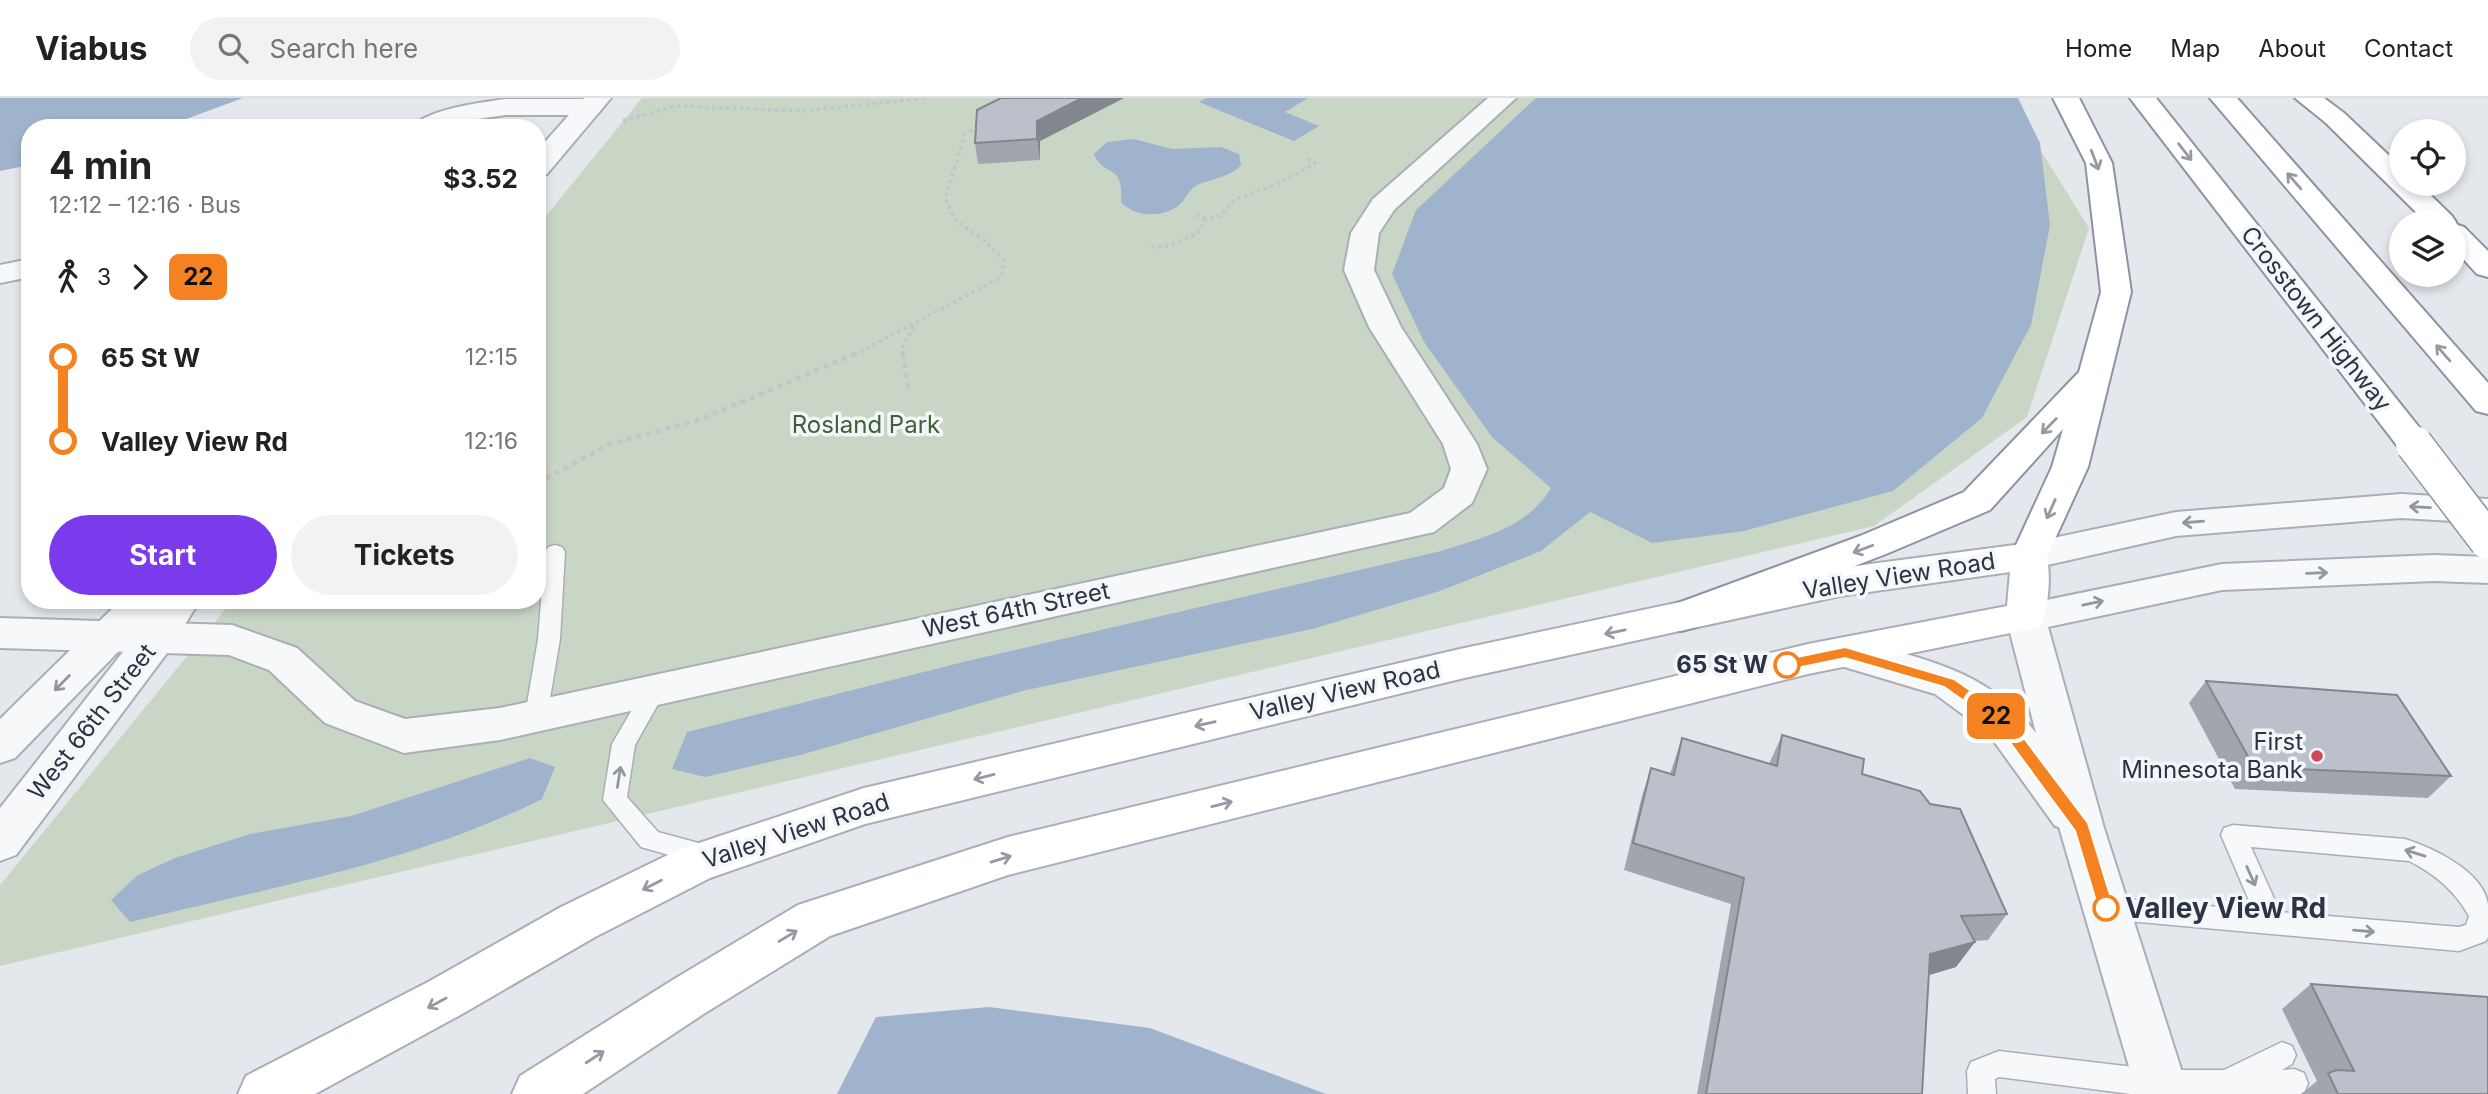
<!DOCTYPE html>
<html lang="en">
<head>
<meta charset="utf-8">
<style>
  body { margin:0; font-family:Inter,sans-serif; background:#f2f2f2; color:#222; height:100vh; display:flex; flex-direction:column; font-size:26px; white-space:nowrap }
  * { box-sizing:border-box; margin:0 }
  p { font-size:23px; color:#767676 }
  .icon { flex:none; width:38px; height:38px; fill:none; stroke:currentColor; stroke-width:2; stroke-linecap:round; stroke-linejoin:round }
  .map { position:relative; flex:1; overflow:hidden }
  .side { position:absolute; left:21px; top:21px; width:525px; height:490px; display:flex; flex-direction:column; background:#fff; border-radius:28px; box-shadow:0 4px 10px #0003 }
  .side>* { flex:none }
  .badge { padding:0 14px; border-radius:10px; font-size:24px; line-height:46px }
  .fabs { position:absolute; left:2389px; top:21px; display:grid; gap:14px }
  .fabs a { display:grid; place-items:center; width:77px; height:77px; border-radius:50%; background:#fff; box-shadow:0 4px 10px #0003; font-size:35px }
  .map>.badge { position:absolute; translate:-50% -50%; box-shadow:0 0 0 4px #fff }
  .legs { display:flex; align-items:center; gap:10px; height:77px; padding:0 28px; font-size:23px }
  .legs p { margin-inline-start:auto }
  .overview { display:flex; align-items:center; justify-content:space-between; height:119px; padding:0 28px }
  h1 { font-size:38px; font-weight:700; line-height:52px }
  .primary-button { display:flex; gap:14px; margin-top:auto; padding:14px 28px }
  .primary-button a { flex:1; height:80px; border-radius:42px; background:#7c3aed; color:#fff; font-size:28px; font-weight:700; line-height:80px; text-align:center }
  .primary-button a+a { background:#f2f2f2; color:#222 }
  ul { padding:0 28px; list-style:none }
  li { display:flex; align-items:center; gap:24px; height:84px; font-size:26px }
  li i { display:grid; place-items:center; width:10px; height:100%; margin:0 9px; background:currentColor }
  li i::after { content:''; width:18px; height:18px; margin:-9px; border:5px solid; border-radius:50%; background:#fff }
  li p { margin-inline-start:auto }
  li:first-child i { background:linear-gradient(#0000 50%,currentColor 0) }
  li:last-child i { background:linear-gradient(currentColor 50%,#0000 0) }
  header { display:flex; align-items:center; gap:42px; box-sizing:border-box; height:98px; padding:0 35px; background:#fff; border-bottom:2px solid #e0e0e0 }
  header strong { font-size:33px }
  nav { display:flex; gap:38px; margin-inline-start:auto; font-size:24px }
  .search { width:490px; height:63px; background:#f2f2f2; display:flex; align-items:center; gap:18px; box-sizing:border-box; padding:0 24px; border-radius:38px; color:#767676; font-size:26px }
  .map>svg:first-child { display:block }
  .green { fill:#c9d6c5 }
  .water { fill:#9fb4cc }
  .lines { fill:none; stroke-linecap:round; stroke-linejoin:round }
  .service-casing { stroke:#a9aeb7; stroke-width:3 }
  .minor-casing { stroke:#a9aeb7; stroke-width:4 }
  .tertiary-casing { stroke:#a9aeb7; stroke-width:4 }
  .secondary-casing { stroke:#a9aeb7; stroke-width:4 }
  .motorway-casing { stroke:#8b94a3; stroke-width:4 }
  .path-far1 { stroke:#c2c5cb; stroke-width:3.5; stroke-dasharray:3.5 3.5; stroke-linecap:butt }
  .path { stroke:#c2c5cb; stroke-width:4.5; stroke-dasharray:5 5; stroke-linecap:butt }
  .service { fill:#f7f8fa; fill-rule:evenodd }
  .minor { fill:#f7f8fa; fill-rule:evenodd }
  .tertiary { fill:#f7f8fa; fill-rule:evenodd }
  .secondary { fill:#fff; fill-rule:evenodd }
  .motorway { fill:#fff; fill-rule:evenodd }
  .motorway-bridge-casing { stroke:#8b94a3; stroke-width:39; stroke-linecap:butt }
  .motorway-bridge { stroke:#fff; stroke-width:36 }
  .wall { fill:#a1a5ae }
  .shaded-wall { fill:#83868d }
  .building { fill:#bbc0ca; stroke:#83868d; stroke-width:2 }
  .oneway { stroke:#959aa2 }
  .oneway2 { stroke:#9196a0 }
  .line-1 { fill:#f58220; stroke:#fff; stroke-width:2 }
  .stop-1-dot { fill:#fff; stroke:#f58220; stroke-width:3.5 }
  .poi-dot { fill:#d1495b; stroke:#f4f6f9; stroke-width:2.5 }
  .labels { text-anchor:middle; stroke-width:7; stroke-linejoin:round; paint-order:stroke }
  .street-label { font-size:24px; fill:#2b3445; stroke:#f4f6f9 }
  .park-label { font-size:24px; fill:#3f6138; stroke:#f4f6f9 }
  .stop-label { font-size:24px; font-weight:bold; fill:#2b3445; stroke:#f4f6f9; text-anchor:end }
  .poi-label { font-size:24px; fill:#2b3445; stroke:#f4f6f9; text-anchor:end }
  .near-stop-label { font-size:28px; font-weight:bold; fill:#2b3445; stroke:#f4f6f9; text-anchor:start }
</style>
</head>
<body>
<header>
<strong>Viabus</strong>
<div class="search"><svg class="icon" aria-label="search" viewBox="0 0 24 24"><circle cx="10" cy="10" r="6"/><path d="M15 15l6 6"/></svg>Search here</div>
<nav><a>Home</a><a>Map</a><a>About</a><a>Contact</a></nav>
</header>
<div class="map">
<svg width="2488" height="996" viewBox="0 0 2488 996">
  <rect width="100%" height="100%" fill="#e4e7ec"/>
  <!-- green -->
  <path class="green" d="M642,0h1366l81,130 -62,189 -153,109 -1874,440v-81l233,-285h304v-373z"/>
  <!-- water -->
  <g class="water">
    <path d="M0,0h243l-81,30h-132v37l-30,6z"/>
    <path d="M1207,0h101l-23,14 34,14 -25,15 -95,-39z"/>
    <path d="M1536,0h482l22,45 10,82 -19,100 -49,93 -89,73 -149,40 -92,12 -62,-31 -49,39 -101,40 -128,38 -290,62 -218,63 -99,23 -33,-8 15,-37 280,-71 474,-110c42,-14 85,-22 110,-63l-59,-51 -68,-95 -32,-68 24,-64z"/>
    <path d="M1134,41l38,10 49,-2 18,7 2,11c-11,13 -30,13 -45,21 -9,5 -10,14 -18,20 -16,12 -44,11 -57,-4 3,-41 -17,-23 -27,-48l13,-12z"/>
    <path d="M530,660l25,9 -13,32c-128,64 -274,89 -412,123l-19,-22 27,-25 37,-17 75,-24 101,-18z"/>
    <path d="M989,909l161,21 176,66h-489l39,-77z"/>
  </g>
  <g class="lines">
    <!-- service casing -->
    <g class="service-casing">
      <g id="service">
        <path d="M555,447l7,2 3,5 -5,87 -13,77 -3,6 -8,3 -8,-3 -3,-6 13,-77 7,-87 3,-5z"/>
        <path d="M655,583l8,3 3,6 -31,55 -8,52 31,35 59,16 3,7 -3,7 -9,4 -67,-19 -38,-47 9,-56 35,-60z"/>
        <path d="M2233,727l172,14c28,9 78,32 83,65 0,11 0,23 0,33l-2,4 -27,10 -353,-32 -9,-3 -4,-8 4,-8 9,-3 147,13 -32,-75 3,-7zM2251,749l158,14c26,13 46,30 60,55l-3,9 -7,2 -179,-15z"/>
        <path d="M2282,944l10,4 4,9 -4,9 -10,6 12,-1 10,4 4,10 -4,10 -4,1h-169l-132,-17 -4,2 1,15h-28l-1,-23 4,-9 28,-11 160,19h65z"/>
      </g>
    </g>
    <!-- minor casing -->
    <g class="minor-casing">
      <g id="minor">
        <path d="M1488,0h28l-122,112 -15,23 -5,37 27,57 76,117 10,25 -15,34 -38,29 -934,208 -96,13 -79,-30 -56,-53 -40,-15 -229,-7v-30l232,7 65,23 58,53 50,18 95,-11 910,-195 34,-25 7,-19 -8,-25 -74,-117 -25,-57 7,-37 22,-34z"/>
        <path d="M506,1h84l9,3 4,5 -4,5 -9,3h-84l-35,5 -23,8h-36c13,-19 72,-26 94,-29z"/>
        <path d="M30,161v18l-30,6v-18z"/>
      </g>
    </g>
    <!-- tertiary casing -->
    <g class="tertiary-casing">
      <g id="tertiary">
        <path d="M584,0h27l-64,76 -10,2v-25z"/>
        <path d="M2401,396l87,5v24l-87,-5 -225,18 -146,33 -13,-4 -6,-9 6,-9 13,-4 146,-31z"/>
        <path d="M2434,457l54,2v26l-54,-2 -212,9 -174,37 56,201 85,266h-52l-78,-267 -4,-1 -67,-93 -53,-39 -104,-31 -6,-11 6,-11 14,-4c74,22 141,30 191,96l-30,-116 6,-10 210,-43z"/>
        <path d="M121,502h79l-30,49 -154,206 -16,6v-53l145,-184 -130,134 -15,5v-44z"/>
      </g>
    </g>
    <!-- secondary casing -->
    <g class="secondary-casing">
      <path id="secondary" d="M2030,445l13,4c10,16 6,64 -3,80l-232,47 -800,201 -178,61 -125,77 -122,81h-71l8,-18 151,-95 127,-76 210,-68 800,-193 199,-38 3,-34 -170,24 -380,83 -595,145 -155,54 -115,59 -133,77 -147,80h-77l8,-18 182,-94 133,-75 117,-57 186,-62 596,-139 380,-81z"/>
    </g>
    <!-- motorway casing -->
    <g class="motorway-casing">
      <g id="motorway">
        <path d="M2053,0h26l33,65 19,129 -43,175 -45,98 -13,4 -13,-4 -6,-9 41,-89 11,-38 -73,81 -104,44 -191,73 -14,4 -14,-4 -6,-10 6,-10 193,-71 104,-44 115,-120 22,-80 -15,-129z"/>
        <path d="M2130,0h26l270,338 5,8 -5,8 -12,3 -12,-3z"/>
        <path d="M2210,0h27l251,285v31l-12,-3z"/>
        <path d="M2295,0h29l20,15 57,54v17h18l33,32 4,6 -1,2 9,3 24,24v26l-11,-3 -23,-25v-27h-28l-100,-99z"/>
      </g>
    </g>
    <!-- path-far1 -->
    <g class="path-far1">
      <path d="M623,23l53,-15 127,5 122,-13"/>
      <path d="M1196,117l10,4"/>
      <path d="M1151,149l15,-1 31,-12 9,-15 14,-3 15,-17 43,-15 37,-21 -8,-5"/>
      <path d="M854,257l147,-78 3,-16 -19,-20 -29,-20 -11,-22 20,-65 16,-9"/>
      <path d="M903,257l-1,-7 13,-23"/>
    </g>
    <!-- path -->
    <g class="path">
      <path d="M903,255l5,37"/>
      <path d="M537,385l71,-38 93,-26 157,-66"/>
    </g>
    <!-- service -->
    <use href="#service" class="service"/>
    <!-- minor -->
    <use href="#minor" class="minor"/>
    <!-- tertiary -->
    <use href="#tertiary" class="tertiary"/>
    <!-- secondary -->
    <use href="#secondary" class="secondary"/>
    <!-- motorway -->
    <use href="#motorway" class="motorway"/>
    <!-- motorway-bridge casing -->
    <g class="motorway-bridge-casing">
      <path id="motorway-bridge" d="M2414,346l74,97"/>
    </g>
    <!-- motorway-bridge -->
    <use href="#motorway-bridge" class="motorway-bridge"/>
  </g>
  <!-- wall -->
  <g class="wall">
    <path d="M1001,0h123l-84,43v19l-62,4 -3,-21z"/>
    <path d="M2206,583l245,95 -23,22 -193,-9 -46,-86z"/>
    <path d="M1782,637l80,39 145,140 -19,26 -13,1 -19,26 -27,8 -7,119h-225l34,-190 -107,-34 18,-74 9,-28 19,6 12,-36 87,26z"/>
    <path d="M2311,886l177,110h-187l16,-13 -35,-72z"/>
  </g>
  <!-- shaded-wall -->
  <g class="shaded-wall">
    <path d="M1082,0h42l-84,43v19l-3,-21v-18z"/>
    <path d="M1975,844l-19,25 -44,13 18,-26z"/>
  </g>
  <!-- building -->
  <g class="building">
    <path d="M1001,0h81l-45,23v18l-62,4 2,-33z"/>
    <path d="M30,325v13l-4,-11z"/>
    <path d="M2206,583l191,14 54,81 -197,-9z"/>
    <path d="M1782,637l82,24 -2,15 58,17 10,13 30,5 47,105 -46,2 14,26 -45,12 -8,140h-216l38,-216 -111,-35 18,-75 23,7 8,-37 95,28z"/>
    <path d="M2311,886l177,13v97h-150l-10,-21 9,-3 17,1z"/>
  </g>
  <!-- one-way arrows -->
  <defs><path id="oneway-shaft" d="M-6 0H5M1.5-3L5.5 0L1.5 3" fill="none" stroke-width="1.6" stroke-linecap="round" stroke-linejoin="round" transform="scale(1.75)"/></defs>
  <g class="oneway">
    <use href="#oneway-shaft" transform="translate(2185 54) rotate(52)"/>
    <use href="#oneway-shaft" transform="translate(2095 62) rotate(69)"/>
    <use href="#oneway-shaft" transform="translate(2294 83) rotate(-131)"/>
    <use href="#oneway-shaft" transform="translate(2443 255) rotate(-131)"/>
    <use href="#oneway-shaft" transform="translate(2049 328) rotate(134)"/>
    <use href="#oneway-shaft" transform="translate(2051 411) rotate(114)"/>
    <use href="#oneway-shaft" transform="translate(1863 451) rotate(159)"/>
    <use href="#oneway-shaft" transform="translate(1615 534) rotate(168)"/>
    <use href="#oneway-shaft" transform="translate(1205 626) rotate(167)"/>
    <use href="#oneway-shaft" transform="translate(984 679) rotate(166)"/>
    <use href="#oneway-shaft" transform="translate(1222 706) rotate(-14)"/>
    <use href="#oneway-shaft" transform="translate(1001 761) rotate(-17)"/>
    <use href="#oneway-shaft" transform="translate(652 787) rotate(153)"/>
    <use href="#oneway-shaft" transform="translate(788 838) rotate(-31)"/>
    <use href="#oneway-shaft" transform="translate(437 905) rotate(151)"/>
    <use href="#oneway-shaft" transform="translate(595 959) rotate(-33)"/>
  </g>
  <g class="oneway2">
    <use href="#oneway-shaft" transform="translate(2420 409) rotate(-177)"/>
    <use href="#oneway-shaft" transform="translate(2193 424) rotate(175)"/>
    <use href="#oneway-shaft" transform="translate(2317 475) rotate(-2)"/>
    <use href="#oneway-shaft" transform="translate(2093 505) rotate(-12)"/>
    <use href="#oneway-shaft" transform="translate(62 585) rotate(135)"/>
    <use href="#oneway-shaft" transform="translate(619 679) rotate(-81)"/>
    <use href="#oneway-shaft" transform="translate(2415 755) rotate(-163)"/>
    <use href="#oneway-shaft" transform="translate(2251 778) rotate(66)"/>
    <use href="#oneway-shaft" transform="translate(2364 833) rotate(5)"/>
  </g>
  <!-- line-1 -->
  <path class="line-1" d="M1845,549l109,32 54,38 80,106 26,85 -2,6 -6,2 -6,-2 -2,-6 -23,-77 -78,-106 -53,-38 -99,-29 -58,12 -7,-5 7,-6z"/>
  <!-- markers -->
  <g class="stop-1-dot">
    <circle cx="1787" cy="567" r="12"/>
    <circle cx="2106" cy="810" r="12"/>
  </g>
  <circle class="poi-dot" cx="2317" cy="658" r="7"/>
  <g class="labels">
    <!-- street labels -->
    <g class="street-label">
      <text transform="translate(2316 221) rotate(52)" y="8">Crosstown Highway</text>
      <text transform="translate(1899 478) rotate(-9)" y="8">Valley View Road</text>
      <text transform="translate(1016 512) rotate(-12)" y="8">West 64th Street</text>
      <text transform="translate(1345 593) rotate(-13)" y="8">Valley View Road</text>
      <text transform="translate(92 624) rotate(-52)" y="8">West 66th Street</text>
      <text transform="translate(796 733) rotate(-18)" y="8">Valley View Road</text>
    </g>
    <!-- park labels -->
    <g class="park-label">
      <text x="866" y="335">Rosland Park</text>
    </g>
    <!-- stop labels -->
    <g class="stop-label">
      <text x="1768" y="575">65 St W</text>
    </g>
    <!-- poi labels -->
    <g class="poi-label">
      <text x="2303" y="652">First<tspan x="2303" dy="28">Minnesota Bank</tspan></text>
    </g>
    <!-- near-stop labels -->
    <g class="near-stop-label">
      <text x="2125" y="820">Valley View Rd</text>
    </g>
  </g>
</svg>
<div class="fabs">
<a><svg class="icon" aria-label="locate" viewBox="0 0 24 24"><circle cx="12" cy="12" r="6"/><path d="M12 2v4M12 18v4M2 12h4M18 12h4"/></svg></a>
<a><svg class="icon" aria-label="layers" viewBox="0 0 24 24"><path d="M12 4l9 5-9 5-9-5zM3 14l9 5 9-5"/></svg></a>
</div>
<b class="badge" style="left:1996px;top:618px;background:#f58220;color:#111">22</b>
<section class="side">
<div class="overview"><div><h1>4 min</h1><p>12:12 – 12:16 · Bus</p></div><b>$3.52</b></div>
<div class="legs"><svg class="icon" aria-label="walk" viewBox="0 0 24 24"><circle cx="13" cy="4" r="2"/><path d="M13 8l-2 6 4 7M11 14l-3 7M7 12l3-4h3l4 4"/></svg>3<svg class="icon" aria-label="forward" viewBox="0 0 24 24"><path d="M9 5l7 7-7 7"/></svg><b class="badge" style="background:#f58220;color:#111">22</b></div>
<ul>
<li><i style="color:#f58220"></i><b>65 St W</b><p>12:15</p></li>
<li><i style="color:#f58220"></i><b>Valley View Rd</b><p>12:16</p></li>
</ul>
<div class="primary-button"><a>Start</a><a>Tickets</a></div>
</section>
</div>
</body>
</html>
